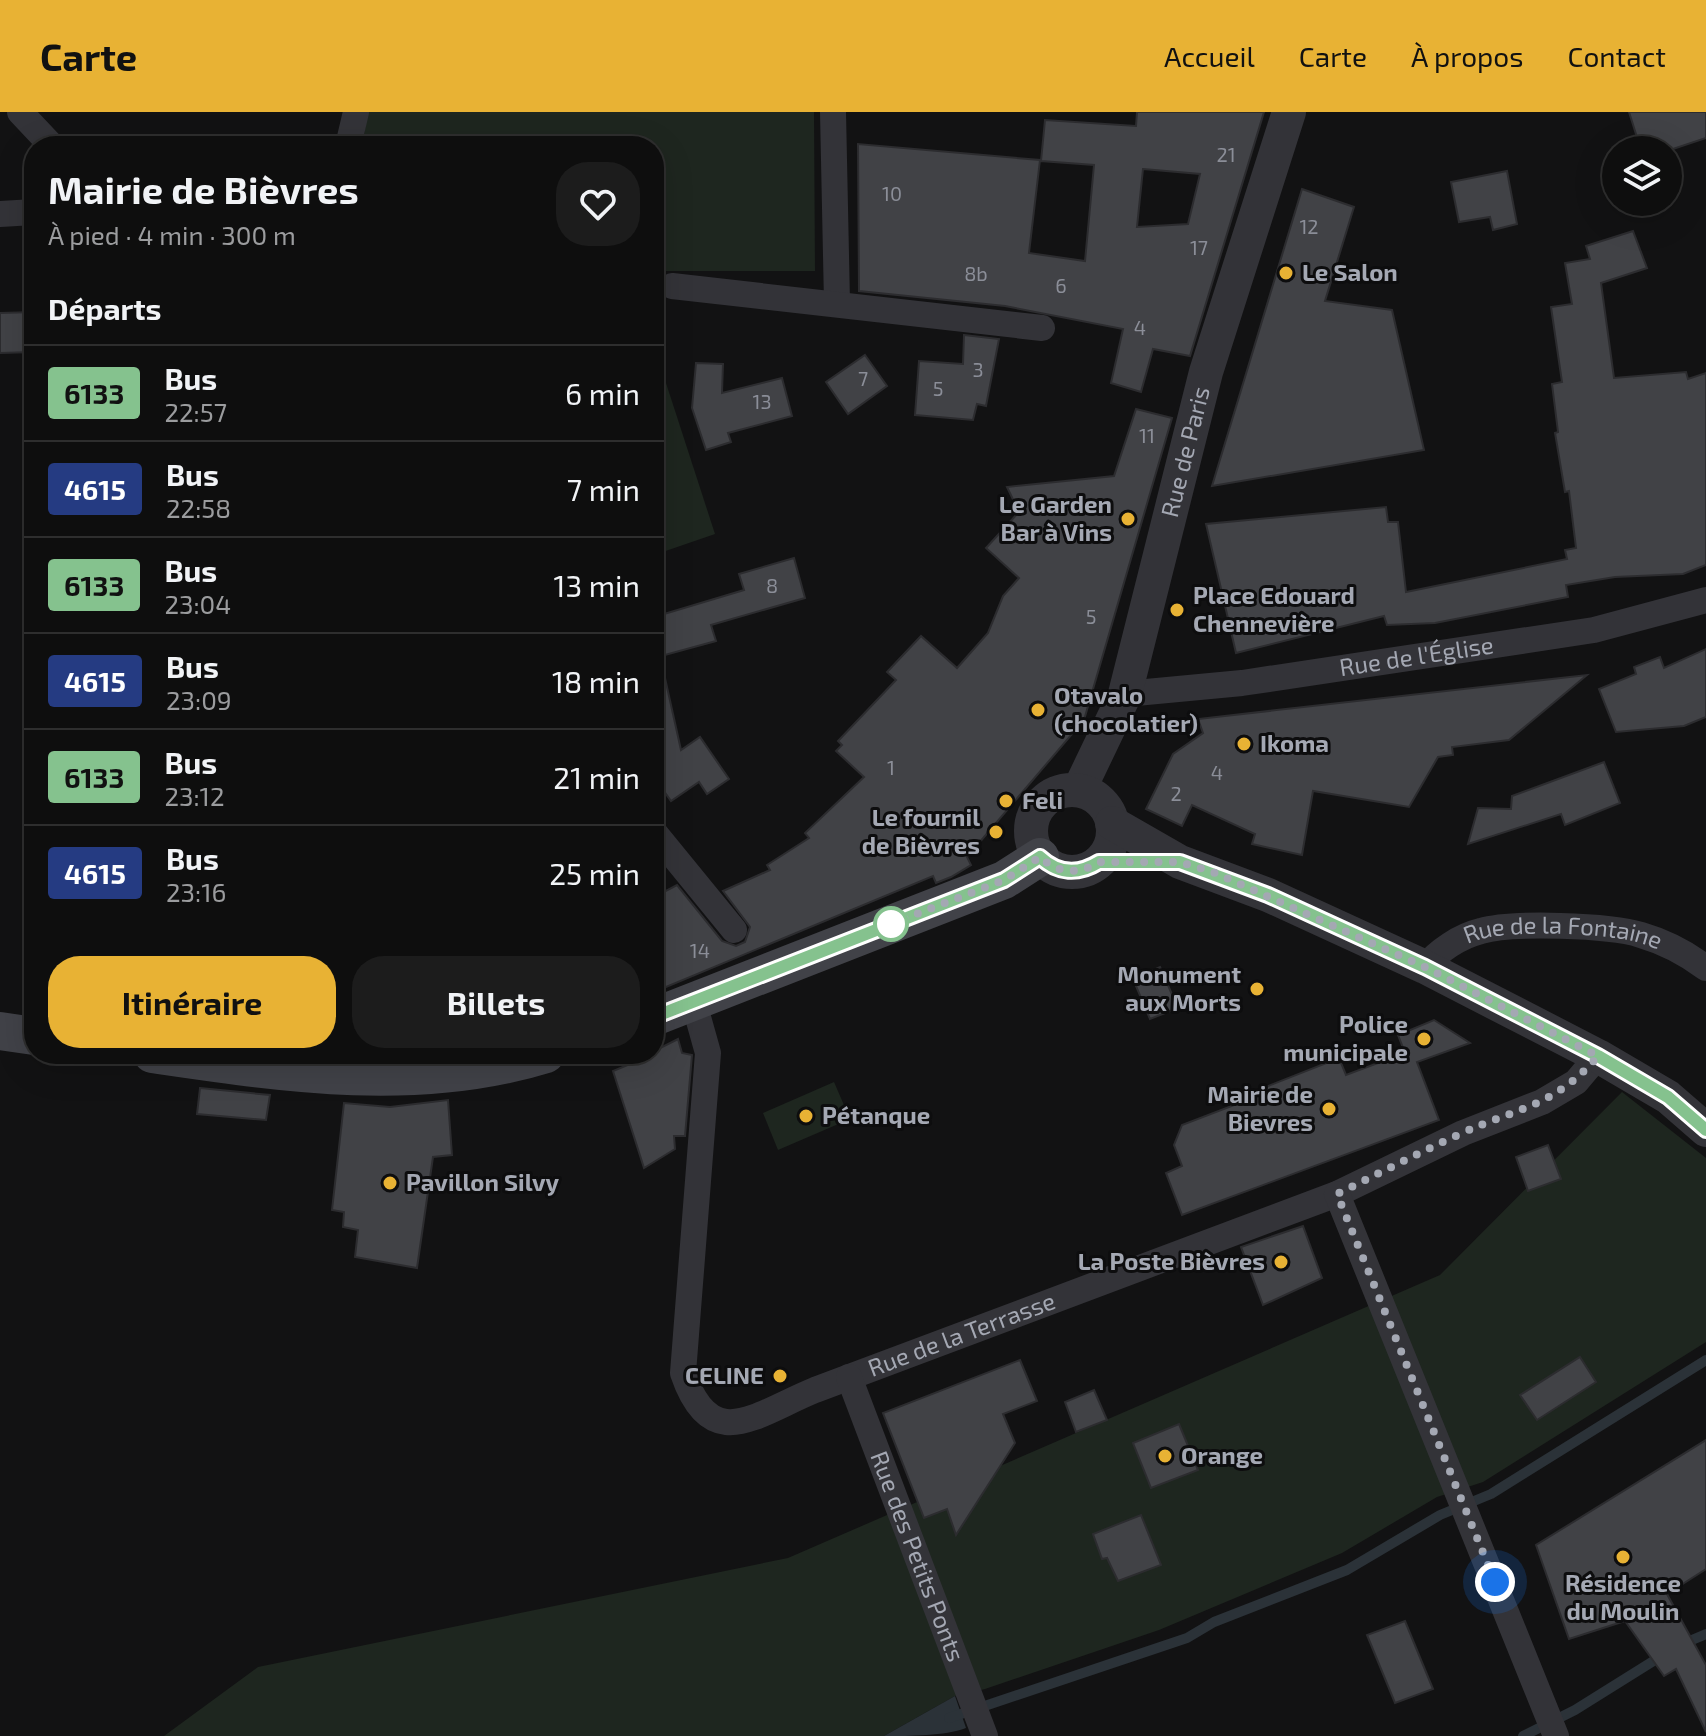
<!DOCTYPE html>
<html lang="fr">
<head>
<meta charset="utf-8">
<style>
  body { margin:0; font-family:"Exo 2",sans-serif; background:#1c1c1c; color:#f1f3f6; height:100vh; display:flex; flex-direction:column; font-size:30px; white-space:nowrap }
  * { box-sizing:border-box; margin:0 }
  p { font-size:26px; color:#9b9c9e }
  .icon { flex:none; width:44px; height:44px; fill:none; stroke:currentColor; stroke-width:2; stroke-linecap:round; stroke-linejoin:round }
  .map { position:relative; flex:1; overflow:hidden }
  .details { position:absolute; left:24px; top:24px; width:640px; height:928px; display:flex; flex-direction:column; background:#0e0e0e; border-radius:32px; box-shadow:0 8px 32px #0002,0 0 0 2px #2e2e2e }
  .details>* { flex:none }
  .badge { padding:0 16px; border-radius:6px; font-size:28px; line-height:52px }
  .controls { position:absolute; left:1602px; top:24px; display:grid; gap:16px }
  .controls a { display:grid; place-items:center; width:80px; height:80px; border-radius:50%; background:#0e0e0e; box-shadow:0 8px 32px #0002,0 0 0 2px #2e2e2e; font-size:40px }
  .you { position:absolute; width:40px; height:40px; margin:-20px; border:6px solid #fff; border-radius:50%; background:#1a73e8; box-shadow:0 0 0 12px #1a73e833 }
  .map>.badge { position:absolute; translate:-50% -50%; box-shadow:0 0 0 4px #fff }
  h2 { padding:0 24px; font-size:30px; line-height:72px }
  .round { display:grid; place-items:center; flex:none; width:84px; height:84px; border-radius:32px; background:#1c1c1c }
  .summary { display:flex; align-items:center; justify-content:space-between; height:136px; padding:0 24px }
  h1 { font-size:38px; font-weight:700; line-height:60px }
  .cta { display:flex; gap:16px; margin-top:auto; padding:16px 24px }
  .cta a { flex:1; height:92px; border-radius:32px; background:#e8b234; color:#111; font-size:32px; font-weight:700; line-height:92px; text-align:center }
  .cta a+a { background:#1c1c1c; color:#f1f3f6 }
  ul { padding:0; list-style:none }
  li { display:flex; align-items:center; gap:24px; height:96px; padding:0 24px; border-top:2px solid #2e2e2e }
  li div { flex:1 }
  li b { display:block; font-size:30px }
  li em { font-style:normal }
  li .badge { min-width:88px; font-weight:700; text-align:center }
  header { display:flex; align-items:center; gap:48px; box-sizing:border-box; height:112px; padding:0 40px; background:#e8b234; color:#111 }
  header strong { font-size:38px }
  nav { display:flex; gap:44px; margin-inline-start:auto; font-size:28px }
  .map>svg:first-child { display:block }
  .green { fill:#1e261f }
  .water { fill:#2b3238 }
  .lines { fill:none; stroke-linecap:round; stroke-linejoin:round }
  .stream { stroke:#2b3238; stroke-width:10 }
  .building { fill:#414246; stroke:#2c2c2f; stroke-width:2; fill-rule:evenodd }
  .minor { stroke:#333338; stroke-width:26 }
  .tertiary { stroke:#333338; stroke-width:34 }
  .secondary { stroke:#414248; stroke-width:38 }
  .line-casing { stroke:#fff; stroke-width:18 }
  .line { stroke:#85c28e; stroke-width:12 }
  .walk { stroke:#a4a8b3; stroke-width:8; stroke-dasharray:0 14.4 }
  .poi-dot { fill:#e8b234; stroke:#0d0d0e; stroke-width:3 }
  .stop-dot { fill:#fff; stroke:#85c28e; stroke-width:4 }
  .labels { text-anchor:middle; stroke-width:6; stroke-linejoin:round; paint-order:stroke }
  .number-label { font-size:20px; fill:#8b8e98 }
  .poi-label { font-size:24px; font-weight:bold; fill:#a4a8b3; stroke:#0d0d0e; text-anchor:start }
  .street-label { font-size:24px; fill:#a4a8b3; stroke:#0d0d0e }
</style>
</head>
<body>
<header>
<strong>Carte</strong>
<nav><a>Accueil</a><a>Carte</a><a>À propos</a><a>Contact</a></nav>
</header>
<div class="map">
<svg width="1706" height="1624" viewBox="0 0 1706 1624">
  <rect width="100%" height="100%" fill="#121213"/>
  <!-- green -->
  <g class="green">
    <path d="M368,0h446l1,159h-151l-10,59v-184h-292z"/>
    <path d="M654,234l61,188 -61,21z"/>
    <path d="M834,970l16,37 -72,31 -15,-37z"/>
    <path d="M1622,980l84,66v184l-223,140 -46,15 -95,56 -183,77 -174,59 -30,7 -71,40h-720l94,-69 530,-109 652,-283z"/>
  </g>
  <!-- water -->
  <path class="water" d="M955,1584l11,32c-22,8 -55,8 -82,8z"/>
  <g class="lines">
    <!-- stream -->
    <g class="stream">
      <path d="M1680,1533l26,-11"/>
      <path d="M949,1606l238,-80 27,-16 133,-52 93,-55 51,-21 215,-134"/>
      <path d="M1523,1624l52,-26 88,-55"/>
    </g>
  </g>
  <!-- building -->
  <g class="building">
    <path d="M1137,0h127l-74,244 -37,-7 -12,43 -30,-9 12,-54 -118,-23 -146,-15 -1,-147 182,16 -11,93 56,8 9,-96 -53,-4 4,-41 91,6zM1143,57l57,5 -12,50 -51,3z"/>
    <path d="M1629,0h77v26l-36,12h-29z"/>
    <path d="M1507,59l10,53 -24,6 -3,-13 -31,5 -8,-40z"/>
    <path d="M1302,77l52,18 -29,94 67,9 32,140 -212,36z"/>
    <path d="M1633,119l14,37 -46,15 13,95 72,-6 2,7 18,-6v192l-23,9 -68,3 -49,8 2,12 -133,26 -48,2 -3,-9 -148,37 -30,-129 180,-17 2,15h10l8,70 161,-33 -2,-9 11,-2 -7,-57 -4,1 -10,-59 3,-1 -6,-48 10,-2 -11,-75 21,-3 -7,-41 25,-4 -4,-13z"/>
    <path d="M34,200v40l-34,1v-40z"/>
    <path d="M964,223l35,4 -13,67 -9,-2 -4,16 -58,-5 4,-54 44,3z"/>
    <path d="M865,243l22,31 -39,28 -22,-32z"/>
    <path d="M696,251l27,1 -1,29 60,-15 10,38 -64,17 3,9 -25,8 -14,-42z"/>
    <path d="M1136,297l36,9 -88,302 -117,137 4,8 -20,12 -15,6 -3,-7 -279,116v-95l23,-12 45,56 14,5 9,-4 5,-15 -27,-36 47,-21 -3,-5 42,-27 -4,-5 59,-56 -28,-26 6,-6 -4,-4 58,-61 -9,-8 34,-36 36,32 31,-35 15,-37 16,-18 -33,-30 33,-36 -12,-25 107,-11z"/>
    <path d="M794,446l11,40 -94,27 5,16 -62,17v-41l90,-27 -5,-16z"/>
    <path d="M1706,537v68l-22,9 -68,6 -17,-43 37,-15 -2,-7 26,-10 4,11z"/>
    <path d="M1587,563l-78,65 -57,7 1,8 -15,2 -29,50 -96,-16 -11,64 -50,-11 3,-10 -63,-29 -10,21 -36,-17 27,-55 30,-21 -5,-14z"/>
    <path d="M665,566l16,72 19,-13 29,42 -22,15 -8,-12 -28,19 -17,-24v-98z"/>
    <path d="M1604,650l16,41 -55,22 -4,-11 -93,30 10,-36 33,1 1,-13z"/>
    <path d="M1160,855l18,41 -28,11 -17,-40z"/>
    <path d="M1434,908l36,23 -53,19 22,58 -257,95 -16,-42 16,-7 -8,-21 8,-20 68,-26 -2,-5 91,-36 7,17 59,-22 -7,-18z"/>
    <path d="M678,927l4,14 10,2 -7,81h-11l1,13 -31,19 -31,-97 41,-17v-3z"/>
    <path d="M200,976l70,7 -4,25 -69,-6z"/>
    <path d="M448,988l4,55 -19,2 -16,111 -62,-11 3,-27 -15,-3 1,-15 -12,-2 12,-107 46,4z"/>
    <path d="M1548,1033l13,34 -33,12 -12,-34z"/>
    <path d="M1303,1114l19,52 -59,27 -22,-58z"/>
    <path d="M1580,1245l16,25 -59,38 -17,-25z"/>
    <path d="M1020,1248l17,41 -34,13 12,29 -59,92 -9,-26 -23,9 -41,-105z"/>
    <path d="M1094,1278l13,30 -31,12 -11,-30z"/>
    <path d="M1179,1312l19,46 -47,18 -18,-45z"/>
    <path d="M1706,1328v129l-39,25 39,71v67l-30,-63 -12,7 -39,-55 -56,18 -33,-94z"/>
    <path d="M1141,1403l20,50 -43,16 -11,-23 -5,1 -9,-25z"/>
    <path d="M1405,1509l28,68 -38,14 -28,-68z"/>
  </g>
  <g class="lines">
    <!-- minor -->
    <g class="minor">
      <path d="M20,0l32,34"/>
      <path d="M833,0l4,191"/>
      <path d="M348,34l8,-34"/>
      <path d="M0,102l34,-2"/>
      <path d="M672,174l370,42"/>
      <path id="s1" d="M1125,582l117,-11 352,-53 112,-30"/>
      <path d="M654,720l80,98"/>
      <path id="s2" d="M1425,855c13,-16 35,-31 56,-36 31,-9 128,-6 160,4 24,7 45,18 65,33"/>
      <path id="s3" d="M694,891l14,50 -25,320c28,83 73,41 132,17l522,-196 126,-61 79,-31 34,-20 22,-26"/>
      <path d="M1337,1082l219,542"/>
      <path id="s4" d="M849,1265l136,359"/>
    </g>
    <!-- tertiary -->
    <g class="tertiary">
      <path id="s5" d="M1079,678l46,-96 81,-322 83,-260"/>
      <circle cx="1072" cy="719" r="41"/>
      <path d="M1112,711l68,39 88,33 157,72 173,89 70,41 38,33"/>
    </g>
    <!-- secondary -->
    <g class="secondary">
      <path d="M654,905l350,-137 36,-23"/>
      <path d="M0,919l34,5"/>
      <path d="M152,942c130,19 265,40 394,0"/>
    </g>
  </g>
  <g class="lines">
    <!-- line casing -->
    <g class="line-casing">
      <path id="line" d="M654,905l350,-137 36,-23c18,17 38,18 59,5h81l88,33 157,72 173,89 70,41 38,33"/>
    </g>
    <!-- line -->
    <use href="#line" class="line"/>
    <!-- walk -->
    <path class="walk" d="M891,812l113,-44 36,-23c18,17 38,18 59,5h81l33,10 212,95 173,89c-45,52 -80,51 -138,78 -42,19 -82,40 -123,60l158,388"/>
  </g>
  <!-- markers -->
  <g class="poi-dot">
    <circle cx="1286" cy="161" r="8"/>
    <circle cx="1128" cy="407" r="8"/>
    <circle cx="1177" cy="498" r="8"/>
    <circle cx="1038" cy="598" r="8"/>
    <circle cx="1244" cy="632" r="8"/>
    <circle cx="1006" cy="689" r="8"/>
    <circle cx="996" cy="720" r="8"/>
    <circle cx="1257" cy="877" r="8"/>
    <circle cx="1424" cy="927" r="8"/>
    <circle cx="1329" cy="997" r="8"/>
    <circle cx="806" cy="1004" r="8"/>
    <circle cx="390" cy="1071" r="8"/>
    <circle cx="1281" cy="1150" r="8"/>
    <circle cx="780" cy="1264" r="8"/>
    <circle cx="1165" cy="1344" r="8"/>
    <circle cx="1623" cy="1445" r="8"/>
  </g>
  <circle class="stop-dot" cx="891" cy="812" r="16"/>
  <g class="labels">
    <!-- number labels -->
    <g class="number-label">
      <text x="1226" y="50">21</text>
      <text x="892" y="89">10</text>
      <text x="1309" y="122">12</text>
      <text x="1199" y="143">17</text>
      <text x="976" y="169">8b</text>
      <text x="1061" y="181">6</text>
      <text x="1140" y="223">4</text>
      <text x="978" y="265">3</text>
      <text x="863" y="274">7</text>
      <text x="938" y="284">5</text>
      <text x="762" y="297">13</text>
      <text x="1147" y="331">11</text>
      <text x="772" y="481">8</text>
      <text x="1091" y="512">5</text>
      <text x="891" y="663">1</text>
      <text x="1217" y="668">4</text>
      <text x="1176" y="689">2</text>
      <text x="700" y="846">14</text>
    </g>
    <!-- poi labels -->
    <g class="poi-label">
      <text x="1302" y="169">Le Salon</text>
      <text x="1112" y="401" text-anchor="end">Le Garden<tspan x="1112" dy="28">Bar à Vins</tspan></text>
      <text x="1193" y="492">Place Edouard<tspan x="1193" dy="28">Chennevière</tspan></text>
      <text x="1054" y="592">Otavalo<tspan x="1054" dy="28">(chocolatier)</tspan></text>
      <text x="1260" y="640">Ikoma</text>
      <text x="1022" y="697">Feli</text>
      <text x="980" y="714" text-anchor="end">Le fournil<tspan x="980" dy="28">de Bièvres</tspan></text>
      <text x="1241" y="871" text-anchor="end">Monument<tspan x="1241" dy="28">aux Morts</tspan></text>
      <text x="1408" y="921" text-anchor="end">Police<tspan x="1408" dy="28">municipale</tspan></text>
      <text x="1313" y="991" text-anchor="end">Mairie de<tspan x="1313" dy="28">Bievres</tspan></text>
      <text x="822" y="1012">Pétanque</text>
      <text x="406" y="1079">Pavillon Silvy</text>
      <text x="1265" y="1158" text-anchor="end">La Poste Bièvres</text>
      <text x="764" y="1272" text-anchor="end">CELINE</text>
      <text x="1181" y="1352">Orange</text>
      <text x="1623" y="1480" text-anchor="middle">Résidence<tspan x="1623" dy="28">du Moulin</tspan></text>
    </g>
    <!-- street labels -->
    <g class="street-label">
      <text dy="8" stroke="none"><textPath href="#s5" startOffset="356">Rue de Paris</textPath></text>
      <text dy="8" stroke="none"><textPath href="#s1" startOffset="294">Rue de l'Église</textPath></text>
      <text dy="8" stroke="none"><textPath href="#s2" startOffset="150">Rue de la Fontaine</textPath></text>
      <text dy="8" stroke="none"><textPath href="#s3" startOffset="694">Rue de la Terrasse</textPath></text>
      <text dy="8" stroke="none"><textPath href="#s4" startOffset="192">Rue des Petits Ponts</textPath></text>
    </g>
  </g>
</svg>
<div class="controls">
<a><svg class="icon" aria-label="layers" viewBox="0 0 24 24"><path d="M12 4l9 5-9 5-9-5zM3 14l9 5 9-5"/></svg></a>
</div>
<div class="you" style="left:1495px;top:1470px"></div>
<section class="details">
<div class="summary"><div><h1>Mairie de Bièvres</h1><p>À pied · 4 min · 300 m</p></div><a class="round"><svg class="icon" aria-label="heart" viewBox="0 0 24 24"><path d="M12 20l-8-8c-3-5 5-10 8-4 3-6 11-1 8 4z"/></svg></a></div>
<h2>Départs</h2>
<ul>
<li><span class="badge" style="background:#85c28e;color:#111">6133</span><div><b>Bus</b><p>22:57</p></div><em>6 min</em></li>
<li><span class="badge" style="background:#253b82;color:#fff">4615</span><div><b>Bus</b><p>22:58</p></div><em>7 min</em></li>
<li><span class="badge" style="background:#85c28e;color:#111">6133</span><div><b>Bus</b><p>23:04</p></div><em>13 min</em></li>
<li><span class="badge" style="background:#253b82;color:#fff">4615</span><div><b>Bus</b><p>23:09</p></div><em>18 min</em></li>
<li><span class="badge" style="background:#85c28e;color:#111">6133</span><div><b>Bus</b><p>23:12</p></div><em>21 min</em></li>
<li><span class="badge" style="background:#253b82;color:#fff">4615</span><div><b>Bus</b><p>23:16</p></div><em>25 min</em></li>
</ul>
<div class="cta"><a>Itinéraire</a><a>Billets</a></div>
</section>
</div>
</body>
</html>
